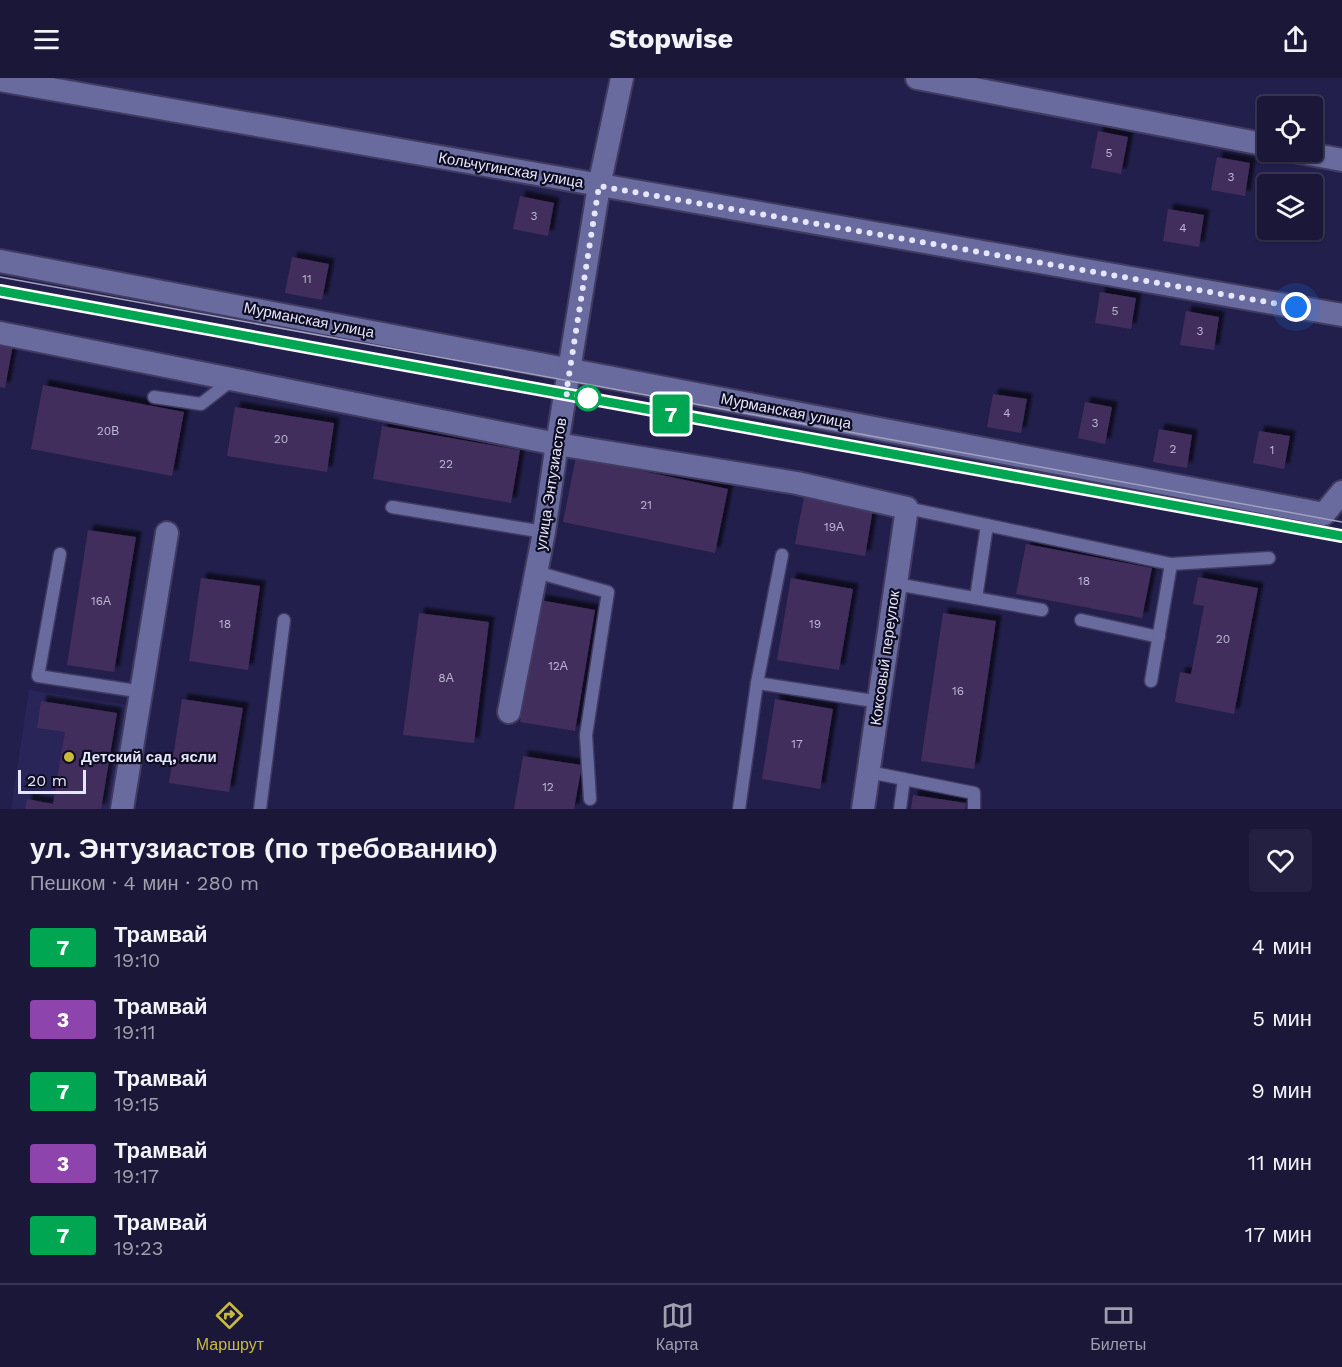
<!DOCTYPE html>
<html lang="ru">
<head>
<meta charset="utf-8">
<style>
  body { margin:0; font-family:"Work Sans",sans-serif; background:#232041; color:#f1f3f6; height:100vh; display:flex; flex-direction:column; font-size:22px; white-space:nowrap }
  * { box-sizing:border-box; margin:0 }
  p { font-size:20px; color:#9f9fae }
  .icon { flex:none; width:33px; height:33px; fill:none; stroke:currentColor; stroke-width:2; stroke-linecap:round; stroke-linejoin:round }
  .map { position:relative; height:731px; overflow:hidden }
  .side { display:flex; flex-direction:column; background:#1a1739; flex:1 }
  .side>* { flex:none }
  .badge { padding:0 12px; border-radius:4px; font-size:21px; line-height:39px }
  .tools { position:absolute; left:1257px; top:18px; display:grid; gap:12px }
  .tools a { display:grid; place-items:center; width:66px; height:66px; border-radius:6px; background:#1a1739; box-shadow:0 2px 4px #0004,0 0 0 2px #383653; font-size:30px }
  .scale { position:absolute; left:18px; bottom:15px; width:68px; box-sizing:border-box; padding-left:6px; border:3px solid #e5e6fe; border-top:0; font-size:16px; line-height:21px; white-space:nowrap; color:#e5e6fe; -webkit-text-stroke:4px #0d0c20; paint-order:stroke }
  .you { position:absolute; width:30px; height:30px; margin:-15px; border:4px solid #fff; border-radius:50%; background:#1a73e8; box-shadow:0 0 0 9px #1a73e833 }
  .map>.badge { position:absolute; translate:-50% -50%; box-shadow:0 0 0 3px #fff }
  .round { display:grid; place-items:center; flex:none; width:63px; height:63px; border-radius:6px; background:#232041 }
  .overview { display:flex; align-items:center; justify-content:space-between; height:102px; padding:0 30px }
  h1 { font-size:28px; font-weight:700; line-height:45px }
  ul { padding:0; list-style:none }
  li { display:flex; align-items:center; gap:18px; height:72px; padding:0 30px }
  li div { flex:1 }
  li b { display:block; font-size:22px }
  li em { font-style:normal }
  li .badge { min-width:66px; font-weight:700; text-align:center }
  header { display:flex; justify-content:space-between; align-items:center; height:78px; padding:0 30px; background:#1a1739; font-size:27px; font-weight:700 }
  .menu { display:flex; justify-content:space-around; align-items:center; height:84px; border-top:2px solid #383653; background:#1a1739; font-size:16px; color:#9f9fae }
  .menu a { display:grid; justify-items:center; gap:3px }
  .menu .current { color:#c8bb3b }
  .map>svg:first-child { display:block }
  .built { fill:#292559 }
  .building { fill:#422d5b; filter:url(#shadow) }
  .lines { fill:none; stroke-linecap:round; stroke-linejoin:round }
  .service-casing { stroke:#413b61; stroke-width:15 }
  .minor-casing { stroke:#413b61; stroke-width:26 }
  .service { stroke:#696a9e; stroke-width:12 }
  .minor { stroke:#696a9e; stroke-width:22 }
  .tram { stroke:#a0a0bf; stroke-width:1.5 }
  .line-casing { stroke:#fff; stroke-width:14 }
  .line { stroke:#00a651; stroke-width:9 }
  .walk { stroke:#e5e6fe; stroke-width:6; stroke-dasharray:0 10.8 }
  .stop-dot { fill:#fff; stroke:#00a651; stroke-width:3 }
  .poi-dot { fill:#c8bb3b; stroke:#0d0c20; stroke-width:2 }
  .labels { text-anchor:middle; stroke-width:4.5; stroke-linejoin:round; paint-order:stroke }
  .number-label { font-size:12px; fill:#bcb8d5 }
  .street-label { font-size:15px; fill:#e5e6fe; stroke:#0d0c20 }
  .poi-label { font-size:15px; font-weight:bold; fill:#e5e6fe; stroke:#0d0c20; text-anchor:start }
</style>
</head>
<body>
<header><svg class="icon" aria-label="menu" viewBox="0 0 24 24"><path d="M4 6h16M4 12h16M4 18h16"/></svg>Stopwise<svg class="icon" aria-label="share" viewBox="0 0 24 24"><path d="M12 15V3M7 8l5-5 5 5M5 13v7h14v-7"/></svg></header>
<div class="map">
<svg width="1342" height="731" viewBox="0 0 1342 731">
  <defs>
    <filter id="shadow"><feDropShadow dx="5.5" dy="-5.5" stdDeviation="1.5" flood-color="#0009"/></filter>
  </defs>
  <rect width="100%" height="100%" fill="#221f4c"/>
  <!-- built -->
  <path class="built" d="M29,612l98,15 -17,104h-99z"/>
  <!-- building -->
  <g class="building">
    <path d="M1098,53l30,6 -7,37 -30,-6z"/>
    <path d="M1217,79l33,6 -5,33 -34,-6z"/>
    <path d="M520,118l34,7 -6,33 -35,-7z"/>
    <path d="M1168,131l36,6 -5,32 -36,-6z"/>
    <path d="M292,179l37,7 -7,36 -37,-7z"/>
    <path d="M1100,214l36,6 -5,31 -36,-6z"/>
    <path d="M1186,233l33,6 -5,33 -34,-5z"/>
    <path d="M0,258l14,3 -9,49 -5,-1z"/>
    <path d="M43,307l141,27 -12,64 -141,-27z"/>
    <path d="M993,316l34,5 -6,34 -34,-6z"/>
    <path d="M1085,324l27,5 -7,37 -27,-6z"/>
    <path d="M235,329l99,16 -7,49 -100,-16z"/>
    <path d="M382,348l138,24 -9,53 -138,-24z"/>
    <path d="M1159,351l33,6 -5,33 -34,-6z"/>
    <path d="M1259,353l31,5 -6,33 -31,-6z"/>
    <path d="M576,379l152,32 -13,64 -152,-31z"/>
    <path d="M804,419l69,12 -8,47 -70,-12z"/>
    <path d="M88,452l48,7 -22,135 -47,-7z"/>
    <path d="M1026,466l126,24 -10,50 -126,-24z"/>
    <path d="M1198,499l60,11 -24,126 -59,-12 5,-30 11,2 13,-68 -11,-2z"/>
    <path d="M201,500l59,8 -12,84 -59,-9z"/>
    <path d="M791,500l62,11 -14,81 -62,-10z"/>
    <path d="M540,522l55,10 -20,121 -55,-9z"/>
    <path d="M419,535l70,9 -15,121 -71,-8z"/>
    <path d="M943,535l53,8 -22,148 -53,-8z"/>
    <path d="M182,621l61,9 -14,84 -60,-9z"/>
    <path d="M775,621l58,10 -13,80 -58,-10z"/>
    <path d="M41,623l76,12 -16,96h-76l2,-10 26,5 12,-72 -28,-4z"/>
    <path d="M523,678l59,9 -8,44h-60z"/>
    <path d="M913,717l53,8 -1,6h-54z"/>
  </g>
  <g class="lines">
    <!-- service casing -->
    <g class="service-casing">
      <g id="service">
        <path d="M154,319l47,7 31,-24"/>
        <path d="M392,429l152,25"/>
        <path d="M907,430l264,56 98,-6"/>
        <path d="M60,476l-22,122 105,16"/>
        <path d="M536,494l72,20 -22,143 4,64"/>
        <path d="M896,506l146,26"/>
        <path d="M976,520l11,-73"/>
        <path d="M1081,542l78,17"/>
        <path d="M1151,603l20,-117"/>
        <path d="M757,605l123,19"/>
        <path d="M869,694l105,21v16"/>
        <path d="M260,731l24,-189"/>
        <path d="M739,731l18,-126 25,-128"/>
        <path d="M900,731l4,-30"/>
      </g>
    </g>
    <!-- minor casing -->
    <g class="minor-casing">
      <g id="minor">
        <path d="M917,0l351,67"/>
        <path d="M0,2l1342,235"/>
        <path d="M1299,74l43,8"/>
        <path d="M0,183l1324,253 18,-22"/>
        <path d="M0,255l557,111 240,39 110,25 -44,301"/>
        <path d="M509,634l35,-180 13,-88 42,-258 23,-108"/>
        <path d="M122,731l45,-276"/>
      </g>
    </g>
    <!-- service -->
    <use href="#service" class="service"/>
    <!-- minor -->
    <use href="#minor" class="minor"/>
    <!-- tram -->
    <g class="tram">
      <path d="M0,199l1342,245"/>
      <path d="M0,213l1342,245"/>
    </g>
  </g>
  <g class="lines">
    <!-- line casing -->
    <g class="line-casing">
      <path id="line" d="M0,213l1342,245"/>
    </g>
    <!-- line -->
    <use href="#line" class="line"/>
    <!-- walk -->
    <path class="walk" d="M588,320l-22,-4 33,-208 697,121"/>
  </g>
  <!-- markers -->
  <circle class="stop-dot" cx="588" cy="320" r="12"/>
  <circle class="poi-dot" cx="69" cy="679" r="6"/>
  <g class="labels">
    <!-- number labels -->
    <g class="number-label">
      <text x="1109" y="79">5</text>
      <text x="1231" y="103">3</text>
      <text x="534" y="142">3</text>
      <text x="1183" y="154">4</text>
      <text x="307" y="205">11</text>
      <text x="1115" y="237">5</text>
      <text x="1200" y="257">3</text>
      <text x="1007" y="339">4</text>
      <text x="1095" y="349">3</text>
      <text x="108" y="357">20В</text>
      <text x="281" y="365">20</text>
      <text x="1173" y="375">2</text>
      <text x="1272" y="376">1</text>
      <text x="446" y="390">22</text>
      <text x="646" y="431">21</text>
      <text x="834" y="453">19А</text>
      <text x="1084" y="507">18</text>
      <text x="101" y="527">16А</text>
      <text x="225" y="550">18</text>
      <text x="815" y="550">19</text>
      <text x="1223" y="565">20</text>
      <text x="558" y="592">12А</text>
      <text x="446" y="604">8А</text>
      <text x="958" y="617">16</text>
      <text x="797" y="670">17</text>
      <text x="548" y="713">12</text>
    </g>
    <!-- street labels -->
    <g class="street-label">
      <text transform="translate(511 92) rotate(10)" y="5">Кольчугинская улица</text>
      <text transform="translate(309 242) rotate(11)" y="5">Мурманская улица</text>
      <text transform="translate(786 333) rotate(11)" y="5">Мурманская улица</text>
      <text transform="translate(551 406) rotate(-81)" y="5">улица Энтузиастов</text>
      <text transform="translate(885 580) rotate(-82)" y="5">Коксовый переулок</text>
    </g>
    <!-- poi labels -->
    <g class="poi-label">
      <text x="81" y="684">Детский сад, ясли</text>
    </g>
  </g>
</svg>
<div class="tools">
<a><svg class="icon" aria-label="locate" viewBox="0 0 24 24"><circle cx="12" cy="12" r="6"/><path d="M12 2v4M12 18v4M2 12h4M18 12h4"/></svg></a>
<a><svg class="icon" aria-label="layers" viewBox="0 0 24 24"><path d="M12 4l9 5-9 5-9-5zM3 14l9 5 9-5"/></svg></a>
</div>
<div class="scale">20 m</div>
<div class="you" style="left:1296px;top:229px"></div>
<b class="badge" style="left:671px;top:336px;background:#00a651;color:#fff">7</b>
</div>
<section class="side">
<div class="overview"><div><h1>ул. Энтузиастов (по требованию)</h1><p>Пешком · 4 мин · 280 m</p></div><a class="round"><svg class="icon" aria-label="heart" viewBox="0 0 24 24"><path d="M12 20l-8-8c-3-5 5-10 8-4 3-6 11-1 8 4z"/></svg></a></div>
<ul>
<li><span class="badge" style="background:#00a651;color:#fff">7</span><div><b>Трамвай</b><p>19:10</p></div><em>4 мин</em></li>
<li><span class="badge" style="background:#8e44ad;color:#fff">3</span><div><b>Трамвай</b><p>19:11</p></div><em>5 мин</em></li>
<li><span class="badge" style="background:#00a651;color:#fff">7</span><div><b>Трамвай</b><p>19:15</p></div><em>9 мин</em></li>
<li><span class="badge" style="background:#8e44ad;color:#fff">3</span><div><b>Трамвай</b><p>19:17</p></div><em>11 мин</em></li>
<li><span class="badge" style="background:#00a651;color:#fff">7</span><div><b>Трамвай</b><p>19:23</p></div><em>17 мин</em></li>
</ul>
</section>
<nav class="menu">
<a class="current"><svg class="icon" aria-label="directions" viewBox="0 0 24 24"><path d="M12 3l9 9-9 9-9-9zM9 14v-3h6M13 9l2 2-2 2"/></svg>Маршрут</a>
<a><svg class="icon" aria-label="map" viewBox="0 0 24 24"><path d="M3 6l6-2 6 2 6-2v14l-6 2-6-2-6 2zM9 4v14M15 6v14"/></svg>Карта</a>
<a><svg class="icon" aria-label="tickets" viewBox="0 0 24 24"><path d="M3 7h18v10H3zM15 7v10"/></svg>Билеты</a>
</nav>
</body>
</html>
